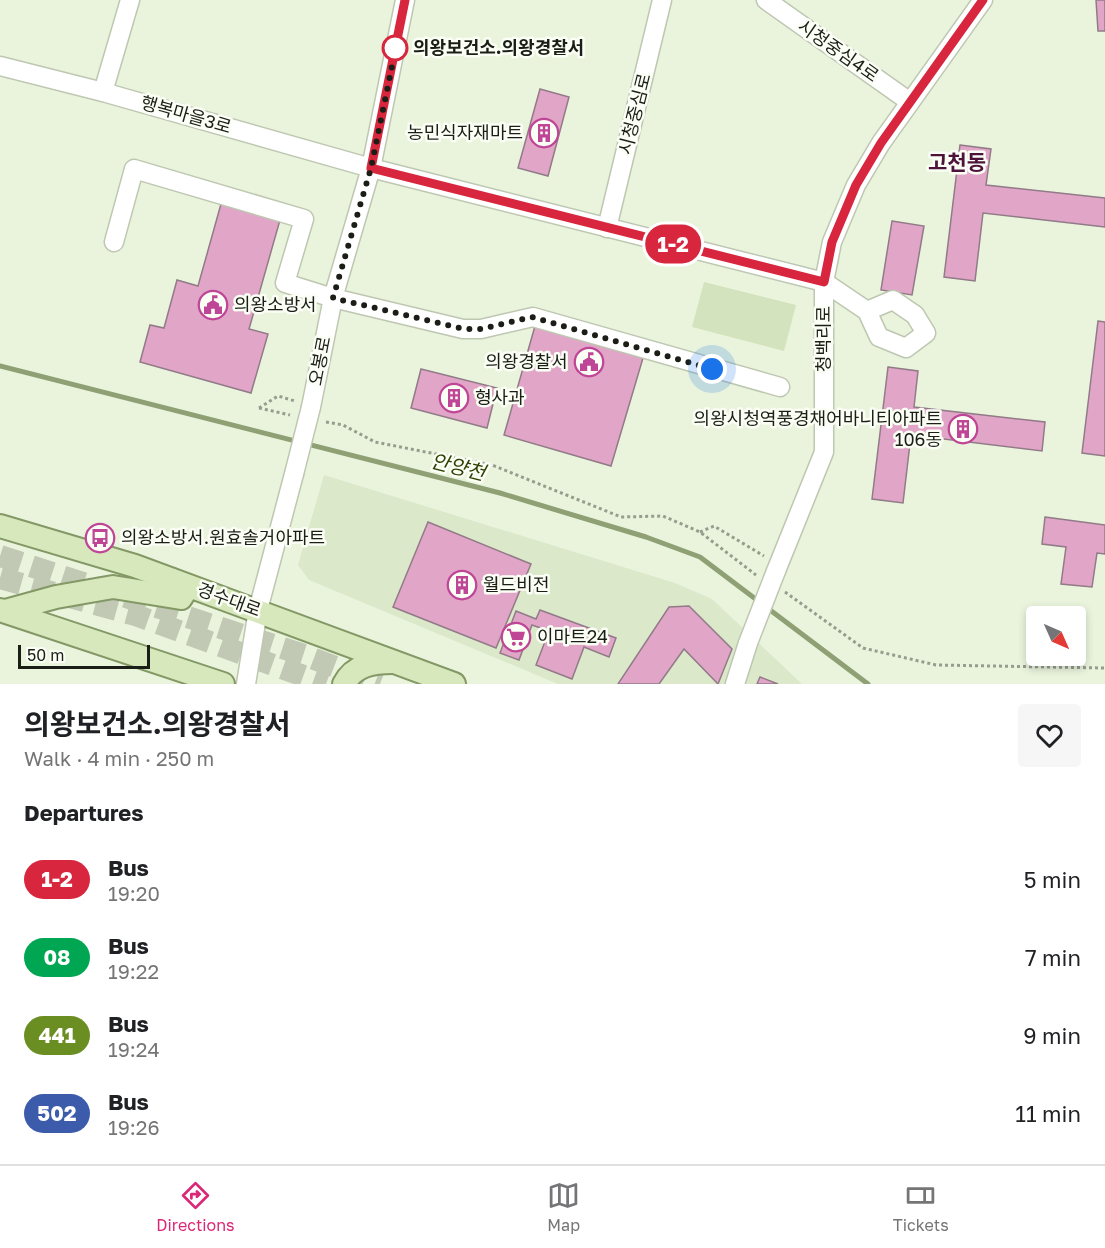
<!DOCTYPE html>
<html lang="en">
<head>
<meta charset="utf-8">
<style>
  body { margin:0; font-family:"Golos Text","Noto Sans KR",sans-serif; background:#f6f6f6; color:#202124; height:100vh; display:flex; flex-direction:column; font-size:22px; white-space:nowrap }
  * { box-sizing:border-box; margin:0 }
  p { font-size:20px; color:#757577 }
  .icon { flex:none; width:33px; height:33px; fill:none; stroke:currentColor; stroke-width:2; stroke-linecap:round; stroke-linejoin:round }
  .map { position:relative; height:684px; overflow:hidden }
  .sheet { display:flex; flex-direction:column; background:#fff; flex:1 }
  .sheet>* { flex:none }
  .badge { padding:0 12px; border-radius:20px; font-size:21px; line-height:39px }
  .needle { width:39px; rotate:135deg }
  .buttons { position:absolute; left:1026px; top:606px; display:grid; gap:12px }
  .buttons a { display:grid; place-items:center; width:60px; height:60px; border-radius:6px; background:#fff; box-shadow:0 3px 9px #0003; font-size:30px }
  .scale { position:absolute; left:18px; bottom:15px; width:132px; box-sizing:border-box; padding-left:6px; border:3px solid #1b1e16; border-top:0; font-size:16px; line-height:21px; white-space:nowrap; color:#1b1e16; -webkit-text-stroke:4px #fafef5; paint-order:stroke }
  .you { position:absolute; width:30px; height:30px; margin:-15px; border:4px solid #fff; border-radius:50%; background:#1a73e8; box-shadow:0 0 0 9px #1a73e833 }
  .map>.badge { position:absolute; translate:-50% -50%; box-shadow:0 0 0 3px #fff }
  h2 { padding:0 24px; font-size:22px; line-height:54px }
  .round { display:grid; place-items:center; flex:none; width:63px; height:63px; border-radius:6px; background:#f6f6f6 }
  .overview { display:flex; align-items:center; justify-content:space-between; height:102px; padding:0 24px }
  h1 { font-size:28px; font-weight:700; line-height:45px }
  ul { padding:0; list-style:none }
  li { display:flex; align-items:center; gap:18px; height:78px; padding:0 24px }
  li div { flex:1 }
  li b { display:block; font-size:22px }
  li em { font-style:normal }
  li .badge { min-width:66px; font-weight:700; text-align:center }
  .tab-bar { display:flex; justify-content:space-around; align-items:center; height:84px; border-top:2px solid #e0e0e0; background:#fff; font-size:16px; color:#757577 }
  .tab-bar a { display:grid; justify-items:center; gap:3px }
  .tab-bar .active { color:#db2777 }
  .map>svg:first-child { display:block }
  .built { fill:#dbe8ca }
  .green { fill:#d3e3bd }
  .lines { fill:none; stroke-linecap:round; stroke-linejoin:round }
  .stream { stroke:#8ea074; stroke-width:5 }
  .building { fill:#e1a5c8; stroke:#917b87; stroke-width:1.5 }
  .major-tunnel { stroke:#c1c9b5; stroke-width:22; stroke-dasharray:22 11; stroke-linecap:butt }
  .minor-casing { stroke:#bec7b1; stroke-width:21 }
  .major-casing { stroke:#839865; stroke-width:26 }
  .path { stroke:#969d8d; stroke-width:3; stroke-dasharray:3 3; stroke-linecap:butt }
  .minor { stroke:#fff; stroke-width:18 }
  .major { stroke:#d6e8bc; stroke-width:22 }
  .minor-bridge-casing { stroke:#bec7b1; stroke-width:21; stroke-linecap:butt }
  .minor-bridge { stroke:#fff; stroke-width:18 }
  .line-casing { stroke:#fff; stroke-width:14 }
  .line { stroke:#d7263d; stroke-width:9 }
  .walk { stroke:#1b1e16; stroke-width:6; stroke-dasharray:0 10.8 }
  .stop-dot { fill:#fff; stroke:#d7263d; stroke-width:3 }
  .labels { text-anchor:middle; stroke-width:5; stroke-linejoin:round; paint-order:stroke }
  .stop-label { font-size:18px; font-weight:bold; fill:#1b1e16; stroke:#fafef5; text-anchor:start }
  .street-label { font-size:18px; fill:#1b1e16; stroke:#fafef5 }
  .poi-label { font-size:18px; fill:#1b1e16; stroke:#fafef5; text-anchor:start }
  .water-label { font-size:20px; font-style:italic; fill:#2d4100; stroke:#fafef5 }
  .quarter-label { font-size:21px; font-weight:bold; fill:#4e133b; stroke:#fafef5 }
</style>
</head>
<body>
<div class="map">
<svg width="1105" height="684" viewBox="0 0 1105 684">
  <rect width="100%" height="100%" fill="#eaf4dd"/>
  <!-- built -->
  <path class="built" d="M324,475l351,108 37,16 90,85h-244l-249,-104 -11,-15z"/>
  <!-- green -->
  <path class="green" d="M704,282l92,23 -12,46 -92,-24z"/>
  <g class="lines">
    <!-- stream -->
    <path class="stream" d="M0,366l500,127 146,44 54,20 168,127"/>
  </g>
  <!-- building -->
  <g class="building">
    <path d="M1096,0h9v31h-7z"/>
    <path d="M540,89l29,8 -21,79 -30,-8z"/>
    <path d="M960,145l31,4 -5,36 119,13v29l-122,-14 -8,68 -31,-4z"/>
    <path d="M221,204l59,16 -31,109 19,5 -17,59 -111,-31 10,-37 14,3 13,-48 21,6z"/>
    <path d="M892,221l32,5 -12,69 -31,-5z"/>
    <path d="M1098,321l7,1v134l-23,-3z"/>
    <path d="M535,326l108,32 -32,108 -107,-31z"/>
    <path d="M888,367l30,4 -4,36 131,15 -3,29 -131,-16 -8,68 -31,-4z"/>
    <path d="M421,369l76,19 -10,40 -76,-20z"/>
    <path d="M1045,517l60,8v29l-8,-1 -5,34 -31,-3 5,-37 -24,-3z"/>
    <path d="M428,522l103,42 -35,84 -103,-41z"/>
    <path d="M689,606l43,43 -14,35 -34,-35 -25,35h-41l51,-77z"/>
    <path d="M540,610l76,28 -7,19 -25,-10 -12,32 -36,-14 13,-34 -17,-6 -13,35 -19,-7 16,-42 20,8z"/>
    <path d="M760,677l18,7h-21z"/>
  </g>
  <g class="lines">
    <!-- major-tunnel -->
    <g class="major-tunnel">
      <path d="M0,556l304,99 76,29"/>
      <path d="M0,578l135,37 191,69"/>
    </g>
    <!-- minor casing -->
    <g class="minor-casing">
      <g id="minor">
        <path d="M766,0l144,102"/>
        <path d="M0,66l103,26 268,76 453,114 43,29 12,26 27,11 20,-15 -11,-18 -22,-15 -26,11"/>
        <path d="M103,92l27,-92"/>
        <path d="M607,228l55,-228"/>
        <path d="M114,242l20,-73 170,50 -19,64 48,15 130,31h18l52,-12 247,70"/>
        <path d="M311,407l22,-109 38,-130 34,-168"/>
        <path d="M776,571l48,-119v-170l8,-40 24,-57 25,-42 102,-143"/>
        <path d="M246,684l12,-74 36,-136"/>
        <path d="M735,684l13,-41"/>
      </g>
    </g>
    <!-- major casing -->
    <g class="major-casing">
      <g id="major">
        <path d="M0,526l135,40 319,118"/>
        <path d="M0,610l223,74"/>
        <path d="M5,611l51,-14 57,-10 68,11 5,-8 -14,-10"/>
        <path d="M344,684c10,-19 29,-22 49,-22"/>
      </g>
    </g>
    <!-- path -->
    <g class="path">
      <path d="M259,408l31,7"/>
      <path d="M259,408l19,-12 17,5"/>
      <path d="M326,422l17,3 32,17 117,23 129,52 42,-1 37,16 56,43"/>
      <path d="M700,532l14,-6 50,30"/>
      <path d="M785,592l78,56 73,17 169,3"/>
    </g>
    <!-- minor -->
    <use href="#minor" class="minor"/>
    <!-- major -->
    <use href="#major" class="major"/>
    <!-- minor-bridge casing -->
    <g class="minor-bridge-casing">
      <g id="minor-bridge">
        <path d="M294,474l17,-67"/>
        <path d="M748,643l28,-72"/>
      </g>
    </g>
    <!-- minor-bridge -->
    <use href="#minor-bridge" class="minor-bridge"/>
  </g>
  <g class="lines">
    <!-- line casing -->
    <g class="line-casing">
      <path id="line" d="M405,0l-34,168 453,114 8,-40 24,-57 25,-42 102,-143"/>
    </g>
    <!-- line -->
    <use href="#line" class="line"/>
    <!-- walk -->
    <path class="walk" d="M395,48l2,-6 -26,126 -38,130 131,31h17l51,-12 180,52"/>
  </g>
  <!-- icons -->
  <defs>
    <g id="building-ring" transform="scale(1.5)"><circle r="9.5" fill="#fafef5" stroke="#bf4596" stroke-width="1.5"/><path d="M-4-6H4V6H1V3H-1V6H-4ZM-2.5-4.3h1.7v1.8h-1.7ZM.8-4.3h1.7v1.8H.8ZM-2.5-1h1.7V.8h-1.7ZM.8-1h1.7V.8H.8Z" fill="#bf4596"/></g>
    <g id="civic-ring" transform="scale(1.5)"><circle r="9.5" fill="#fafef5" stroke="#bf4596" stroke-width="1.5"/><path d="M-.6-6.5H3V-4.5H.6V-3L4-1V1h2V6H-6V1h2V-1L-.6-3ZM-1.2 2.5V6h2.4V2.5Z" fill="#bf4596"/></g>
    <g id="bus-ring" transform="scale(1.5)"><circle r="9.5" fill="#fafef5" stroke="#bf4596" stroke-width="1.5"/><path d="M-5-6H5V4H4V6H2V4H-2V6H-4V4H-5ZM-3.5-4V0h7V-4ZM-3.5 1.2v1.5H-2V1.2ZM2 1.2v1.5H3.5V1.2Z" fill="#bf4596"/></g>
    <g id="supermarket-ring" transform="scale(1.5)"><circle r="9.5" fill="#fafef5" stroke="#bf4596" stroke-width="1.5"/><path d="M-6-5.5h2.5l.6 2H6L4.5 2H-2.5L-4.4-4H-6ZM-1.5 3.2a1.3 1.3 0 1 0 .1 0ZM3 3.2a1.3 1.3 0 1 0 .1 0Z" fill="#bf4596"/></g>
  </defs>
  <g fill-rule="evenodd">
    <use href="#building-ring" x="544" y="133"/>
    <use href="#civic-ring" x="213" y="305"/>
    <use href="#civic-ring" x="589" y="362"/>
    <use href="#building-ring" x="454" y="398"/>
    <use href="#building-ring" x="963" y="429"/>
    <use href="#bus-ring" x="100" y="538"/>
    <use href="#building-ring" x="462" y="585"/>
    <use href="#supermarket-ring" x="516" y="637"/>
  </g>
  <!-- markers -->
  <circle class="stop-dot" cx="395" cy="48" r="12"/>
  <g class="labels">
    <!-- stop labels -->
    <g class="stop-label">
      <text x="413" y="54">의왕보건소.의왕경찰서</text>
    </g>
    <!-- street labels -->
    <g class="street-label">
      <text transform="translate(838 51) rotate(35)" y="6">시청중심4로</text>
      <text transform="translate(635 114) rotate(-76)" y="6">시청중심로</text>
      <text transform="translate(186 115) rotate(16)" y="6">행복마을3로</text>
      <text transform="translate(824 339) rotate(-90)" y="6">청백리로</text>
      <text transform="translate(320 361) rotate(-79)" y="6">오봉로</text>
      <text transform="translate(229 600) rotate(20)" y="6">경수대로</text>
    </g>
    <!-- poi labels -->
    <g class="poi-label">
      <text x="523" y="139" text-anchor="end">농민식자재마트</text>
      <text x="234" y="311">의왕소방서</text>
      <text x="568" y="368" text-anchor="end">의왕경찰서</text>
      <text x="475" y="404">형사과</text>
      <text x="942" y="425" text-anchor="end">의왕시청역풍경채어바니티아파트<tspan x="942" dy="21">106동</tspan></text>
      <text x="121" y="544">의왕소방서.원효솔거아파트</text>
      <text x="483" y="591">월드비전</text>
      <text x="537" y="643">이마트24</text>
    </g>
    <!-- water labels -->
    <g class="water-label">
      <text transform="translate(458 467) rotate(14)" y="7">안양천</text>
    </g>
    <!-- quarter labels -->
    <g class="quarter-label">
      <text x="957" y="170">고천동</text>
    </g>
  </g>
</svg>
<div class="buttons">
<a><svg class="needle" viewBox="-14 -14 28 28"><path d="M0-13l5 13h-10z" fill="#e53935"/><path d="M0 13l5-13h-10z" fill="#757577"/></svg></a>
</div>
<div class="scale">50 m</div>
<div class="you" style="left:712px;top:369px"></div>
<b class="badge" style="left:673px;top:244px;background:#d7263d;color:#fff">1-2</b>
</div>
<section class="sheet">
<div class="overview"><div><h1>의왕보건소.의왕경찰서</h1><p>Walk · 4 min · 250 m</p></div><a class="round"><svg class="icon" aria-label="heart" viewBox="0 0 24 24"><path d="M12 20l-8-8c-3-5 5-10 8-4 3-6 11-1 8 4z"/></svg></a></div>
<h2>Departures</h2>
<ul>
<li><span class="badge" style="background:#d7263d;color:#fff">1-2</span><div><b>Bus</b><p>19:20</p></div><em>5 min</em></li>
<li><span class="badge" style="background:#00a651;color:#fff">08</span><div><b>Bus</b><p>19:22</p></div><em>7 min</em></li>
<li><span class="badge" style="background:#6b8e23;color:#fff">441</span><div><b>Bus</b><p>19:24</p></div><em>9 min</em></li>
<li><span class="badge" style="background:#3d5bab;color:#fff">502</span><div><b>Bus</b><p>19:26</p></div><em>11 min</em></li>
</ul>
</section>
<nav class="tab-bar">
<a class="active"><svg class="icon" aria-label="directions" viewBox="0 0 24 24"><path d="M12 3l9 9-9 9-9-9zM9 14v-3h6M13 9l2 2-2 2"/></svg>Directions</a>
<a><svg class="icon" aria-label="map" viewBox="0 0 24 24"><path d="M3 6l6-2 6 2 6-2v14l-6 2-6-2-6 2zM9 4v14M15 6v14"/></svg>Map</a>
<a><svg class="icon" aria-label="tickets" viewBox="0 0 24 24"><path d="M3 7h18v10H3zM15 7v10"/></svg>Tickets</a>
</nav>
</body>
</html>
